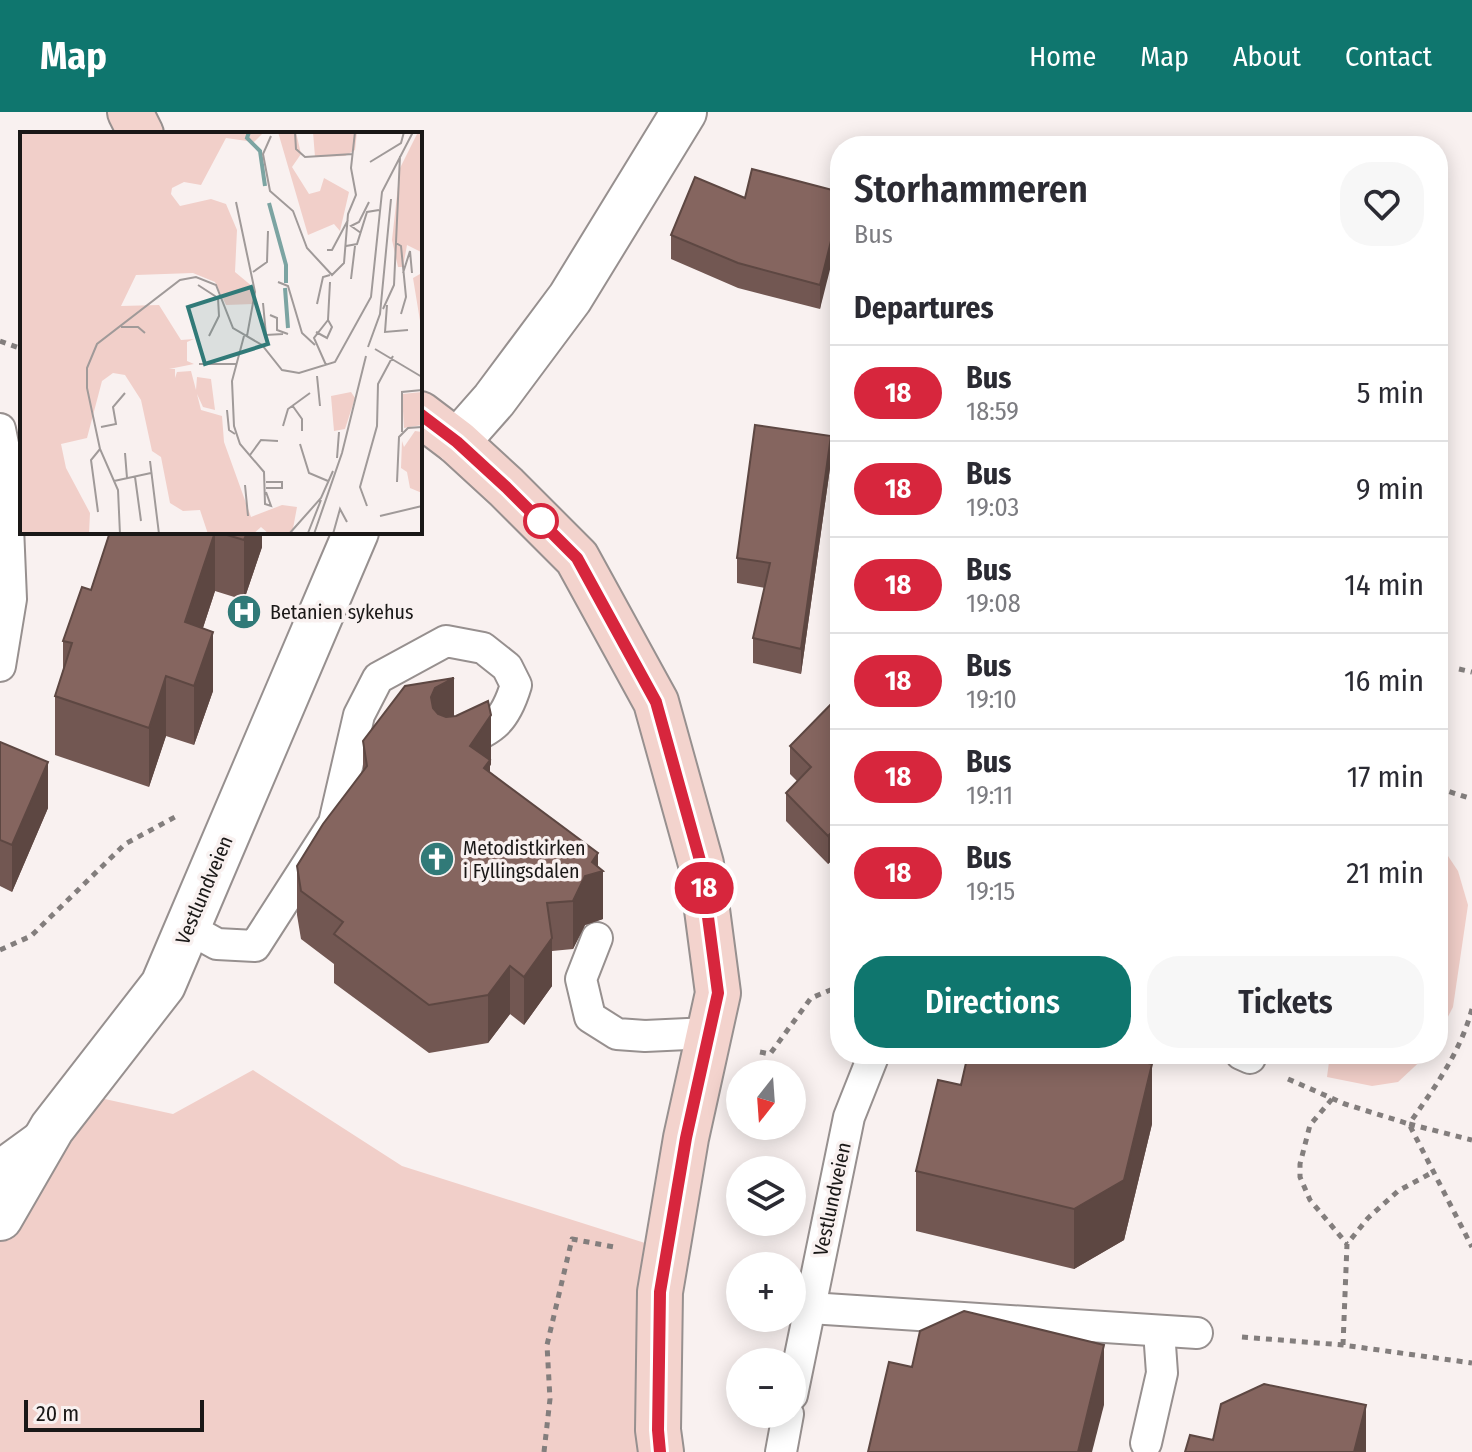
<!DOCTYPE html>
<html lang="en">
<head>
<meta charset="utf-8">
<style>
  body { margin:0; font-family:"Fira Sans Condensed",sans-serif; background:#f7f7f7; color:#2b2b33; height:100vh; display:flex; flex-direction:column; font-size:30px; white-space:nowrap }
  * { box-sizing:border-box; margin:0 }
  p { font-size:26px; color:#7c7c81 }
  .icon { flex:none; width:44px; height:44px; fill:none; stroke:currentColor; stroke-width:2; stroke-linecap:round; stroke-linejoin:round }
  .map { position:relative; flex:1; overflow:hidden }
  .details { position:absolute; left:830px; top:24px; width:618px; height:928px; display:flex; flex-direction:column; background:#fff; border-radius:32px; box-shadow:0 4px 20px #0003 }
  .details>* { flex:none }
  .badge { padding:0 16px; border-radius:26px; font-size:28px; line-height:52px }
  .needle { width:52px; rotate:197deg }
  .fabs { position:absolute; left:726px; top:948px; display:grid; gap:16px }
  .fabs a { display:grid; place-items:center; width:80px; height:80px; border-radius:50%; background:#fff; box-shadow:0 4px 20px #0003; font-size:40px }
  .scale { position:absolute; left:24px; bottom:20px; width:180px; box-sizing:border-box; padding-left:8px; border:4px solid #1a1817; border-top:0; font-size:22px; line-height:28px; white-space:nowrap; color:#1a1817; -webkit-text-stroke:6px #f9f1f0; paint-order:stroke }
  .map>.badge { position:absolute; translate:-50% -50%; box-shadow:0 0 0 4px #fff }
  h2 { padding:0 24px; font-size:30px; line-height:72px }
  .round { display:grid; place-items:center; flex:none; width:84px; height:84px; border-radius:32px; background:#f7f7f7 }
  .head { display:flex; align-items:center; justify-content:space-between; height:136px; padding:0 24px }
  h1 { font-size:38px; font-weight:600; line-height:60px }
  .primary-button { display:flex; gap:16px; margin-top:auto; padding:16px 24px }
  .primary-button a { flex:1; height:92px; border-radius:32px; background:#0f766e; color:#fff; font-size:32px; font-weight:600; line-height:92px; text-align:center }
  .primary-button a+a { background:#f7f7f7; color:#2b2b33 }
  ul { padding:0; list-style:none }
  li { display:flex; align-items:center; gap:24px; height:96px; padding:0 24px; border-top:2px solid #e1e1e2 }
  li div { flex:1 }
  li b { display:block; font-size:30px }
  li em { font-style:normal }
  li .badge { min-width:88px; font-weight:700; text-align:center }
  header { display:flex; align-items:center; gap:48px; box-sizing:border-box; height:112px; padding:0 40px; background:#0f766e; color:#fff }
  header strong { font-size:38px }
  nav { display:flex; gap:44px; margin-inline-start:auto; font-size:28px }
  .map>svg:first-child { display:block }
  .green { fill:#f1cfc9 }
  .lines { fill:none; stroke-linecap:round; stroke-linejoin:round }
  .lane-casing { stroke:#97908f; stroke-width:34 }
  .street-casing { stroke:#97908f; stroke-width:48 }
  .secondary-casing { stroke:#97908f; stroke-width:48 }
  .path { stroke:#837e7d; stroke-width:5; stroke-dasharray:6 6; stroke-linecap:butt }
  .lane { stroke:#fff; stroke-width:30 }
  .street { stroke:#fff; stroke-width:44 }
  .secondary { stroke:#f3d3cd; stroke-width:44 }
  .wall { fill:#725752 }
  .shaded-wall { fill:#5d4742 }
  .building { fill:#85655f; stroke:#5d4742; stroke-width:2 }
  .line-casing { stroke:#fff; stroke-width:18 }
  .line { stroke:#d7263d; stroke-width:12 }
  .stop-dot { fill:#fff; stroke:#d7263d; stroke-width:4 }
  .labels { text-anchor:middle; stroke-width:7; stroke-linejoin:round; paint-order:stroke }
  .poi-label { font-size:20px; fill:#1a1817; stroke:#f9f1f0; text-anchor:start }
  .street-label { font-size:20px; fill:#1a1817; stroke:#f9f1f0 }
  .inset-river { fill:none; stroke:#7ca4a2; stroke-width:4 }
  .inset-road { fill:none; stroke:#a09a99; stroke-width:2 }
  .view { fill:#317a78; fill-opacity:0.15; stroke:#317a78; stroke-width:4 }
  .inset-edge { fill:none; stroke:#1a1817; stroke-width:4 }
</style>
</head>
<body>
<header>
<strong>Map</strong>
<nav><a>Home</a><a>Map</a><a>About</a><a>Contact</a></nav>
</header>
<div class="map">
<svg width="1472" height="1340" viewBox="0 0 1472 1340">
  <rect width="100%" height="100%" fill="#f9f1f0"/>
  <!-- green -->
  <g class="green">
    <path d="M1438,729l20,30 10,34 -15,102 -15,29z"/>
    <path d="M1330,942h98l-30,28 -26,4 -45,-9z"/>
    <path d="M253,958l149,96 243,77 -6,209h-639v-225l82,-133 91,20z"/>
  </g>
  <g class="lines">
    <!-- lane casing -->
    <g class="lane-casing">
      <g id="lane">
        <path d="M0,317l5,25 6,145 -11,67"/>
        <path d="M188,816l29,16 38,2 79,-123 25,-108 19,-37 68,-37 37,7 24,19 9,18c-12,40 -25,45 -62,60"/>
        <path d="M597,826l-16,41 9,38 27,17 28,2 64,-3"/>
        <path d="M1241,942l9,4"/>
        <path d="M0,1053l40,-29"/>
        <path d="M810,1196l387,25"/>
        <path d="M792,1283l57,-278 25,-63"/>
        <path d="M1146,1331l16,-70 -3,-42"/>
        <path d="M781,1340l7,-38"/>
      </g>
    </g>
    <!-- street casing -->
    <g class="street-casing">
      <g id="street">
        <path d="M457,330l37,-42 76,-102 114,-186"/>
        <path d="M0,1106l52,-90 111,-143 193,-453"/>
      </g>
    </g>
    <!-- secondary casing -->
    <g class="secondary-casing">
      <g id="secondary">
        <path d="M130,0l11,22"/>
        <path d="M420,302l37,28 49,45 71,71 79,144 45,162 17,129 -32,145 -26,154 -2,138 3,22"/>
      </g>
    </g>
    <!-- path -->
    <g class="path">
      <path d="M0,229l22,8"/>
      <path d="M1459,557l13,3"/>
      <path d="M1438,676l34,11"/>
      <path d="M0,838l31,-14 94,-92 50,-27"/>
      <path d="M1472,897c-12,44 -37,78 -63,115l63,16"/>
      <path d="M760,940l10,2 41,-56 29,-12"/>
      <path d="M1288,967l57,25 64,20 63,123"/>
      <path d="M1332,987l-22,26 -10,39v13l10,23 37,44"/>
      <path d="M1242,1225l101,8 129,18"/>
      <path d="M1343,1233l4,-101 21,-26 30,-27 35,-19"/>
      <path d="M544,1340l6,-53 -3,-54 25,-106 42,8"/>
    </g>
    <!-- lane -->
    <use href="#lane" class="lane"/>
    <!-- street -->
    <use href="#street" class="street"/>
    <!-- secondary -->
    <use href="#secondary" class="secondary"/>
  </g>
  <!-- wall -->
  <g class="wall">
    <path d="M840,80l-20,117 -82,-21 -67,-29v-24l74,-37z"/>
    <path d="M831,349l-30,213 -48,-11v-25l12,-50 -28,-5v-25z"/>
    <path d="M110,420h152v15l-18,53 -29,-9 -12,37 10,63 -19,54 -28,-9 -17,51 -94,-32v-59l8,-26v-29l28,-51z"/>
    <path d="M840,583v158l-12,11 -42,-43v-28l11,-12 -7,-7v-28z"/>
    <path d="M454,604l37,48 -1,2v6l108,95 5,52 -18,6 -12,24 -21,2v35l-28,39 -14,-11 -22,29 -59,10 -95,-70v-19l-33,-25 -4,-24v-49l66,-95v-30z"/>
    <path d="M0,630l48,66 -36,84 -12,-6z"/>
    <path d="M1152,1012l-28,116 -50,29 -158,-38v-60z"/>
  </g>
  <!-- shaded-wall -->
  <g class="shaded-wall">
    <path d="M840,93v25l-20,79v-24z"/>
    <path d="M831,324v25l-30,213v-25z"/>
    <path d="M215,420v59l-30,91v-60z"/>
    <path d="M247,420h15v15l-18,53v-60z"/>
    <path d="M213,520v59l-19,54v-59z"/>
    <path d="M166,564v60l-17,51v-59z"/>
    <path d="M454,566v48l-19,11 -4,-40 4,-9z"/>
    <path d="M491,603v49l-1,2v42l-20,-62z"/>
    <path d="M48,650v46l-36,84v-47z"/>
    <path d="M840,712v29l-12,11v-28z"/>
    <path d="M598,741v19l5,-1v48l-18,6 -12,24v-48l19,-39z"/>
    <path d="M552,826v48l-28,39v-48z"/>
    <path d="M510,854v48l-22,29v-48z"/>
    <path d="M1152,952v60l-28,116 -50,29v-60z"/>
    <path d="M1104,1233v60l-12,47h-14z"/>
    <path d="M1366,1293v47h-12z"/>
  </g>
  <!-- building -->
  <g class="building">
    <path d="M752,57l88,23v13l-20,80 -82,-22 -67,-28 24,-58 50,21z"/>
    <path d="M755,313l76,11 -30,213 -48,-11 17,-75 -33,-5z"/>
    <path d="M110,420h105l-30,90 28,10 -19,54 -28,-10 -17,52 -94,-32 17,-53 -9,-2 19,-54 9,3z"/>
    <path d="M217,420h30l-3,8z"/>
    <path d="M454,566l-19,10 -4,9 2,11 5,6 8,3 10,-1 32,-15 3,14 -21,31 20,14 -6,8 114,85 -6,9 11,9 -18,5 -12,25 -26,2 5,35 -28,39 -14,-11 -22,29 -59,10 -95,-71 9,-12 -42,-31 -4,-25 26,-42 44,-58 -4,-25 42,-55z"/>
    <path d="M840,583v129l-12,12 -42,-43 25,-26 -21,-21z"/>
    <path d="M0,630l48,20 -36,83 -12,-5z"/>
    <path d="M968,942h144l40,10 -28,116 -50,29 -158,-38 22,-91 23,5z"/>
    <path d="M964,1199l140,34 -26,107h-210l21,-90 23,5 8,-36z"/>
    <path d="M1264,1272l102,21 -12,47h-169l5,-17 23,5 8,-36z"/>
  </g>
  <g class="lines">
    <!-- line casing -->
    <g class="line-casing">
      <path id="line" d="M420,302l37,28 49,45 71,71 79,144 45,162 17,129 -32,145 -26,154 -2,138 2,22"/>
    </g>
    <!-- line -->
    <use href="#line" class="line"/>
  </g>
  <!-- icons -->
  <defs>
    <g id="hospital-disc" transform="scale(1.8)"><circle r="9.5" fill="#317a78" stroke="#f9f1f0"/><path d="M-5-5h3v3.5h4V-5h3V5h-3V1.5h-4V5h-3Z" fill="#fff"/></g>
    <g id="church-disc" transform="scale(1.8)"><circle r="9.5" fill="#317a78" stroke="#f9f1f0"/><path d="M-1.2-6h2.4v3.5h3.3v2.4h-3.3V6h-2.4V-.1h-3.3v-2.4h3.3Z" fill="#fff"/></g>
  </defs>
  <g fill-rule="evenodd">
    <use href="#hospital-disc" x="244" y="500"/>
    <use href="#church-disc" x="437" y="747"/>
  </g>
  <!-- markers -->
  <circle class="stop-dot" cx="541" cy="409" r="16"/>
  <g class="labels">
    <!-- poi labels -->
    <g class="poi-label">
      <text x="270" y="507">Betanien sykehus</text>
      <text x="463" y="743">Metodistkirken<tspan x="463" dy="23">i Fyllingsdalen</tspan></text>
    </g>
    <!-- street labels -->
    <g class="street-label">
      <text transform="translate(204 778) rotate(-67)" y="7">Vestlundveien</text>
      <text transform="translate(832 1087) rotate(-78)" y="7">Vestlundveien</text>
    </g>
  </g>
  <!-- overview -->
  <g transform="translate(20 20)">
    <rect width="402" height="402" fill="#f9f1f0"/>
    <path d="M0,0h244l-10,10 -28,-4 -25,47 -17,-3 -12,6 -1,6 9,12 31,-7 15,5 11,26 -2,42 18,15v17l-27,1 -11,-23 -22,-9 -57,2 -15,31 38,-1 22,35 13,-1 -7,3v19l7,3 -25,5h6v9l2,-6 14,-1 5,19 1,-13 14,2 4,31 -12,-3 -6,-13 4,16 21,6 2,26 27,75 31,-12 15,2 -5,27h-23l-8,-7 -8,7h-45l-8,-24 -17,1 -13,-8 -9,-46 -9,-6 -11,-51 -16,-25 -12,-2 -11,8 -15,57 -26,6 5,24 24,45 -1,21h-69zM258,0h18l5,22 -9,13 17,27 11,-3 4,-13 25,14 -9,39 -6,-7 -26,11zM293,0h44l-2,18 -10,6 -30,1zM398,0h4v201l-9,-55 7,-4 1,-22 -14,-7 -4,22h-5l-6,-27 8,-72zM331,260l4,6 -10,31 -11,2 -3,-35zM402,260v33l-18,3 -2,-34zM395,299l7,1v61l-12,-5 -3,-16 -6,-4 1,-27 2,6z" fill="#f1cfc9"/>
    <path class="inset-river" d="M229,0l-2,6 13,13 5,35M249,71l17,62v18M265,156l3,40"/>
    <path class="inset-road" d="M275,0l1,17 9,8 48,-3M251,4l-8,18 7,37 23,20 14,37 25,27 12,-12 4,-49 8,-19 -5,-27 4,-36M350,30l31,-19 3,-11M216,70l19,90 -8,44M341,101l-10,-7 8,-4 10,-20M376,111l5,3 5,51 -5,17M326,114l11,-2 10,-32 12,-2M307,118h5l16,-30M233,140l14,-10 1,-31M383,141l7,-22 2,22M331,147l4,-33M258,150l10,4 14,47 13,12M178,153l20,13 1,18 -10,20M243,171l3,32 17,-1M297,172l6,-27 7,-2M367,173l-2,27 23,-2M363,177l11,-24 6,-129M250,183l7,3v12l11,4M101,195h17l7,6M296,200l11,6 5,-11 -4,-7M224,204l-12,45 2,45 6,18 24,28 1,32 6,2 -5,-14M348,215l12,-33 11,-115M355,217l47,28M179,232h37M306,233l-12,-27 14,-18 2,-38M297,244l3,30M272,273l10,14v12M207,278l2,20 6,4M263,294l5,-17 22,-16M81,295l15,-3 -3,-17 12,-14M382,300v-40l20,-2M280,312l9,29 19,8M105,321l2,25M230,323l11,-15 17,1M317,326l2,-26M130,329l9,73M115,345l6,44M94,349l37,-8M246,350h16v6h-16M377,350l2,-45 9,-9 14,-1M225,353l3,31M347,374l-7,-19 17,-61 1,-42 15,-28M78,380l-7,-52 9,-11M360,384l42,-10M288,401l13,-33M100,402l-2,-44 -18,-41 -13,-61v-20l10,-24 83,-64 16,-3 20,8 17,43 29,17 20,25 17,3 36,-11 36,-65 11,-105 31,-60M269,402l32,-36 12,-27M294,402l28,-81 24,-97M313,402l7,-25 7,13"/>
    <path class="view" d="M231,155l17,57 -63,20 -17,-57z"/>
    <rect width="402" height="402" class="inset-edge"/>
  </g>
</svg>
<div class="fabs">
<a><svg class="needle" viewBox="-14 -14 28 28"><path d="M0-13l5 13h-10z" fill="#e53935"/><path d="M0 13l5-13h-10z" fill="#7c7c81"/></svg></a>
<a><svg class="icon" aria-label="layers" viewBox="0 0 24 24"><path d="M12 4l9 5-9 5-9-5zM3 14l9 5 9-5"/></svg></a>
<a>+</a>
<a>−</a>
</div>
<div class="scale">20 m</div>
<b class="badge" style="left:704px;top:776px;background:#d7263d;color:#fff">18</b>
<section class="details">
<div class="head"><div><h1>Storhammeren</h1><p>Bus</p></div><a class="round"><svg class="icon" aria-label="heart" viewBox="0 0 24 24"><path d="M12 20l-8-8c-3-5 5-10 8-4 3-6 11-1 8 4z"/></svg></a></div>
<h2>Departures</h2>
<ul>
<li><span class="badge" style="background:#d7263d;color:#fff">18</span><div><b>Bus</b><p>18:59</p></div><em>5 min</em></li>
<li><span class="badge" style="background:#d7263d;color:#fff">18</span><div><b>Bus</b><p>19:03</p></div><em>9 min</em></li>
<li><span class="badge" style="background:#d7263d;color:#fff">18</span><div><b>Bus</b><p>19:08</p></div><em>14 min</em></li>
<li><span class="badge" style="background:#d7263d;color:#fff">18</span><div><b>Bus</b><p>19:10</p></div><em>16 min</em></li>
<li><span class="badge" style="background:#d7263d;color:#fff">18</span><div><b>Bus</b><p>19:11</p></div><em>17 min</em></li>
<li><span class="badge" style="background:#d7263d;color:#fff">18</span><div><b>Bus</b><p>19:15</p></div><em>21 min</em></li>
</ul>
<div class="primary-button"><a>Directions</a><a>Tickets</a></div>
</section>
</div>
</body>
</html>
